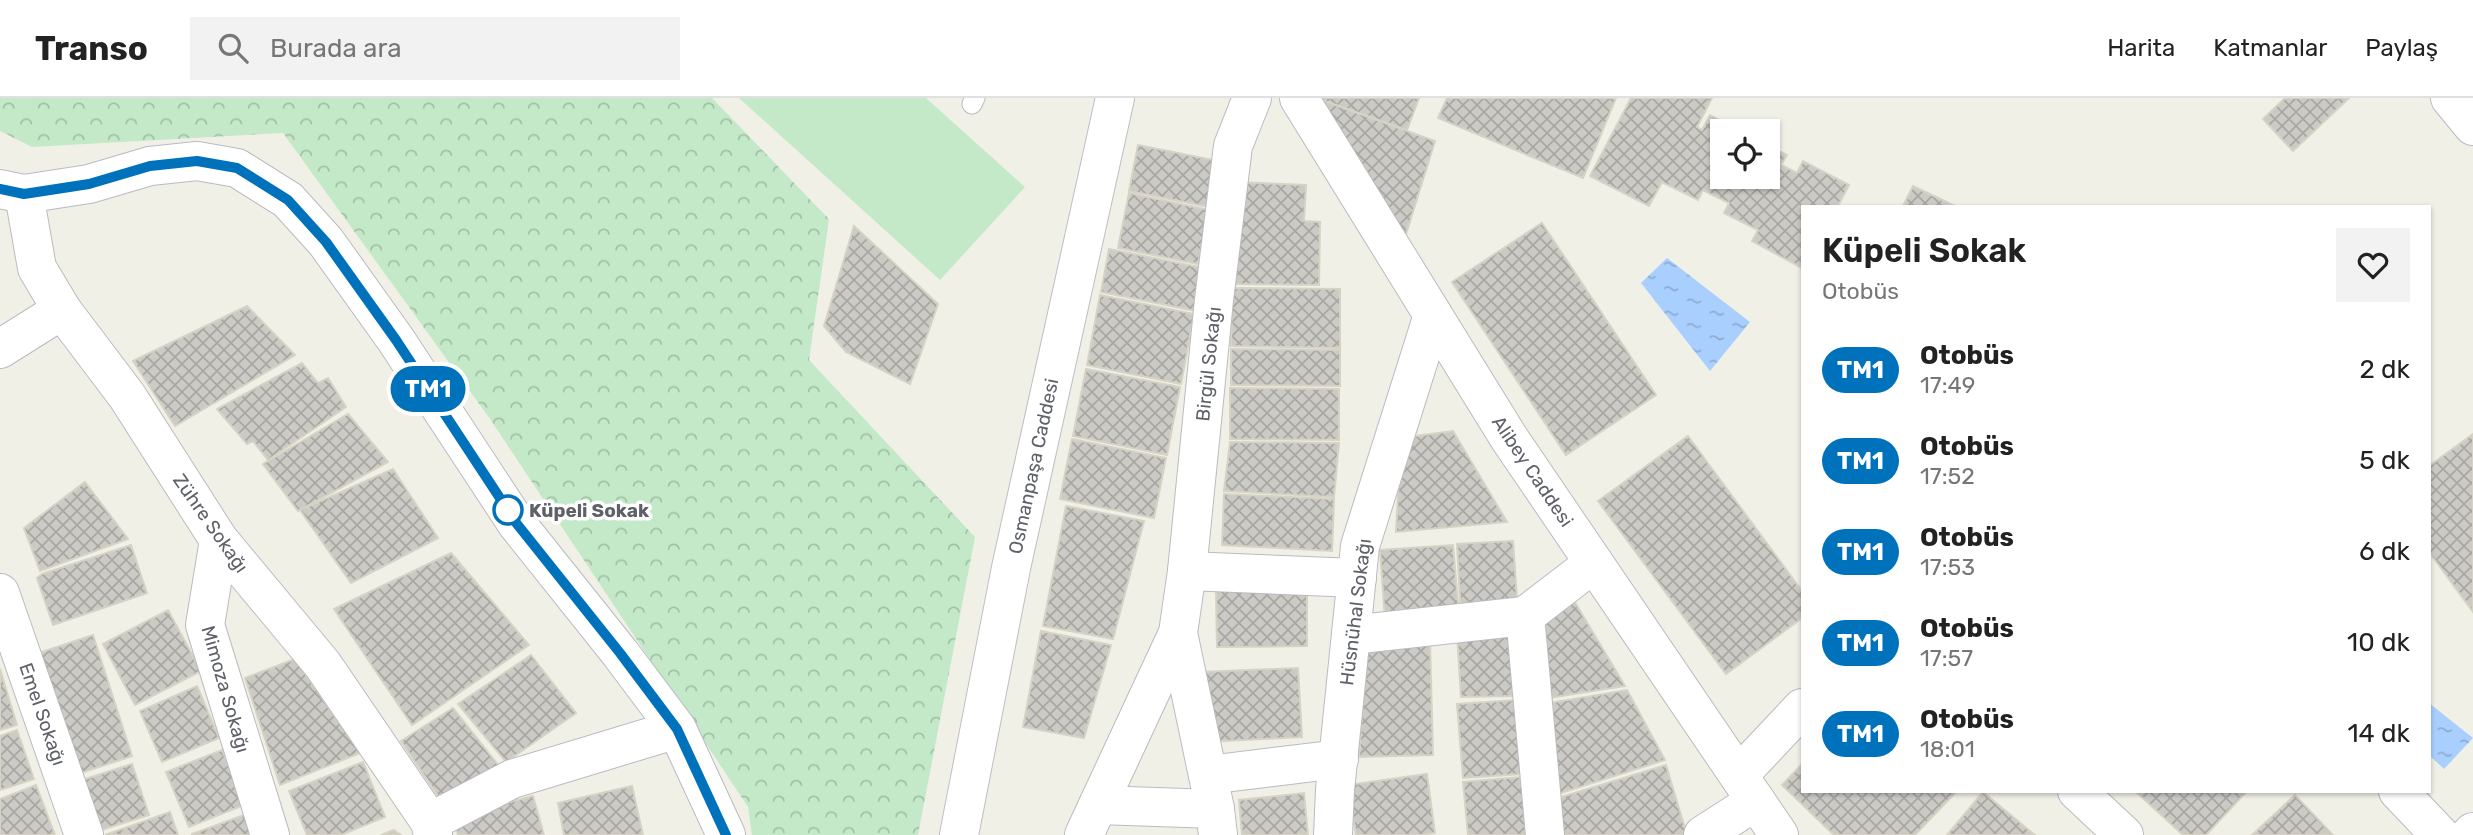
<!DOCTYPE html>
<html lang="tr">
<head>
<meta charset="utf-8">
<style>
  body { margin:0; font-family:Rubik,sans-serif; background:#f2f2f2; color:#222; height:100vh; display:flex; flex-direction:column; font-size:26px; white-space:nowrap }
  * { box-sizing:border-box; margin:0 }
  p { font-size:23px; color:#767676 }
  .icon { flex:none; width:38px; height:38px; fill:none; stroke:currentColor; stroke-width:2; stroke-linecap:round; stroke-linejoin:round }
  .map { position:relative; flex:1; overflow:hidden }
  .panel { position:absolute; left:1801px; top:107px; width:630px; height:588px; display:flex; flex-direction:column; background:#fff; border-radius:0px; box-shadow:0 2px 5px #0004 }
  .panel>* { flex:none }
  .badge { padding:0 14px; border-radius:23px; font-size:24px; line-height:46px }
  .controls { position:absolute; left:1710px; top:21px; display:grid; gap:14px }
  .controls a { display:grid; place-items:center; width:70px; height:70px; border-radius:0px; background:#fff; box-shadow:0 2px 5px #0004; font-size:35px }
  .map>.badge { position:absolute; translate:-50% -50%; box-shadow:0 0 0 4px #fff }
  .round { display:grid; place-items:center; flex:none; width:74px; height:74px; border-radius:0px; background:#f2f2f2 }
  .summary { display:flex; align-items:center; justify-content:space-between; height:119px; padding:0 21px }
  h1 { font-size:33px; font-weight:600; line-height:52px }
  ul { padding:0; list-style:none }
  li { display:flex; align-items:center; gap:21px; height:91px; padding:0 21px }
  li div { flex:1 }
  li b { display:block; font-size:26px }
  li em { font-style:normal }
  li .badge { min-width:77px; font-weight:700; text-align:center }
  header { display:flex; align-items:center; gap:42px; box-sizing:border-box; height:98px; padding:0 35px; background:#fff; border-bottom:2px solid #e0e0e0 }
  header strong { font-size:33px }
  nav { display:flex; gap:38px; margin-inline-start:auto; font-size:24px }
  .search { width:490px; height:63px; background:#f2f2f2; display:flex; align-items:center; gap:18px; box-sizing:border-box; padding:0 24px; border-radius:0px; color:#767676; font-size:26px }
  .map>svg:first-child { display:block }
  .green { fill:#c3e9c8 }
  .forest { fill:url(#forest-crowns) }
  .water { fill:url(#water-ripples) }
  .building { fill:url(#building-cross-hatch); stroke:#d6d3c5; stroke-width:2 }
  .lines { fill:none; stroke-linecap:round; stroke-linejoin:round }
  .service-casing { stroke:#b9bbc1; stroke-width:21 }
  .minor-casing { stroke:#b9bbc1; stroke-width:40 }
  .tertiary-casing { stroke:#b9bbc1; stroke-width:40 }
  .secondary-casing { stroke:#bcbec5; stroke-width:40 }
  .service { stroke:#fff; stroke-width:19 }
  .minor { stroke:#fff; stroke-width:38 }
  .tertiary { stroke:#fff; stroke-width:38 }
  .secondary { stroke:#fff; stroke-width:38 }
  .line-casing { stroke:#fff; stroke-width:16 }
  .line { stroke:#0072bc; stroke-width:10 }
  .stop-dot { fill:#fff; stroke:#0072bc; stroke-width:3.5 }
  .labels { text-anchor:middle; stroke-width:7; stroke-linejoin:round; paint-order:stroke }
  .street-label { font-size:19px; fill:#5e6168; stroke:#fff }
  .stop-label { font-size:19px; font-weight:bold; fill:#5e6168; stroke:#fff; text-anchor:start }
</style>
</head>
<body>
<header>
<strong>Transo</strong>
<div class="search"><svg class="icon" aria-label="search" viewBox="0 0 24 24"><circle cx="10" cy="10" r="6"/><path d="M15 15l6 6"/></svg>Burada ara</div>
<nav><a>Harita</a><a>Katmanlar</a><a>Paylaş</a></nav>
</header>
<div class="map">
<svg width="2473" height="737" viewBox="0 0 2473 737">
  <defs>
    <pattern id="forest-crowns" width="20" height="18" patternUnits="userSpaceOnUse" patternTransform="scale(1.75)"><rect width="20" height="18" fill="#c3e9c8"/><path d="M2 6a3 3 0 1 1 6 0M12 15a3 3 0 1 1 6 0" fill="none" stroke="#a2c0a6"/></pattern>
    <pattern id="water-ripples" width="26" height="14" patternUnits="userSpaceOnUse" patternTransform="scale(1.75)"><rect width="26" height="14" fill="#a9cfff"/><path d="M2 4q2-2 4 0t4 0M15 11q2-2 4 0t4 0" fill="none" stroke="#8dabd2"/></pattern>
    <pattern id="building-cross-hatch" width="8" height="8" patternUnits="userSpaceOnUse" patternTransform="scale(1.75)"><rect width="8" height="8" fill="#cccac4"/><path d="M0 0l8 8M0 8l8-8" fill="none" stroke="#a9a7a3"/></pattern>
  </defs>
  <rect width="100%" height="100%" fill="#f1f0e7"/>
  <!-- green -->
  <path class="green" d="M739,0h187l99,89 -85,93z"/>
  <!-- forest -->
  <path class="forest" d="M0,0h712l117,121 -20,141 166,177 -57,298h-166l-4,-28 -258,-388 -207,-286 -251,14 -32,-16z"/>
  <!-- water -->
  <g class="water">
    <path d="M1667,160l83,64 -40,49 -69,-88z"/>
    <path d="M2429,605l44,35 -29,31 -15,-14z"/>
  </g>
  <!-- building -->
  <g class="building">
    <path d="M1316,0h103l-12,32z"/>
    <path d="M1316,0l119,43 -33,106z"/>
    <path d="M1447,0h169l-33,80 -145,-60z"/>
    <path d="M1631,0h81l-15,29 5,3 8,-15 30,16h-18v46h46v-32l19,10 -6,10 16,8 6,-12 46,24 -11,21h-36v62l-50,-27 6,-11 -34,-17 5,-10 -26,-13 -5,10 -36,-18 -13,24 -59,-30z"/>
    <path d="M2285,0h64l-56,53 -30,-32z"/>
    <path d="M1138,47l80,16 -9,46 -80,-16z"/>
    <path d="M1236,84l70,3 -2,36 16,1 -1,63 -88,-1z"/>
    <path d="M1913,88l42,20h-52z"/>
    <path d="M1129,95l80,17 -11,54 -80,-16z"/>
    <path d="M1542,125l114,172 -90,60 -114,-173z"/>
    <path d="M854,128l84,78 -28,80 -64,-32 -22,-26z"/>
    <path d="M1109,151l95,19 -8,43 -95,-19z"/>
    <path d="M1232,190l108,1v59l-109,-2z"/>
    <path d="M1100,197l94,19 -13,70 -94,-19z"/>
    <path d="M247,208l48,49 -120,71 -42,-65z"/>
    <path d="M1231,251l109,1v36l-109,-1z"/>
    <path d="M302,265l16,20 10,-5 18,29 -78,53 -15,-19 -6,3 -30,-35z"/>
    <path d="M1086,271l94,18 -13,68 -94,-19z"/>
    <path d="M1230,290l109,1v51l-109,-1z"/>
    <path d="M348,316l40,48 -90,49 -35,-47z"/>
    <path d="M1453,333l54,91 -111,10 5,-94z"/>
    <path d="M2473,336v178l-44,-60v-86z"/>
    <path d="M1688,338l114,155v27l-76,56 -128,-173z"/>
    <path d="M1072,341l94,19 -12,60 -94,-19z"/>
    <path d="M1230,344l109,1 -5,54 -110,-6z"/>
    <path d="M393,371l45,69 -87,45 -51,-73z"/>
    <path d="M85,384l43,57 -88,32 -16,-43z"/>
    <path d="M1224,396l110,5 -2,52 -110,-6z"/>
    <path d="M1066,408l78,15 -31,118 -70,-13z"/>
    <path d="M1513,443l5,71 -57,4 -4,-72z"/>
    <path d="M131,447l16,48 -94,32 -16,-47 5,-4z"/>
    <path d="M1453,447l6,70 -74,5 -5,-70z"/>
    <path d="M451,455l78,92 -117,80 -78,-116z"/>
    <path d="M1216,491h91v57l-90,1z"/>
    <path d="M1573,501l52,87 -83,13 -13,-82z"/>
    <path d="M168,512l33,61 -66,34 -32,-61z"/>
    <path d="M1513,532l1,66 -53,1 -4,-63z"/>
    <path d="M1041,533l70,14 -27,93 -61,-11z"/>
    <path d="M93,537l39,121 -57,19 -39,-121z"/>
    <path d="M1430,544l3,113 -74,2 8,-113z"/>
    <path d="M531,557l45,58 -70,49 -48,-58z"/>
    <path d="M295,561l65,94 -80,32 -35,-107z"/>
    <path d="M1298,570l4,69 -96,5 -4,-70z"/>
    <path d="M0,571l17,56 -17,5z"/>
    <path d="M197,588l22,52 -57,24 -22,-51z"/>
    <path d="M1627,592l38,70 -113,36 -9,-92z"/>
    <path d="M1516,602l6,74 -59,4 -6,-74z"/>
    <path d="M453,610l46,58 -59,33 -39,-58z"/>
    <path d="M17,632l17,49 -34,11v-54z"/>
    <path d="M222,652l22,55 -55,22 -23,-55z"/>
    <path d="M363,664l22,55 -44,18h-34l-18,-44z"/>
    <path d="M132,666l17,51 -54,17 -16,-51z"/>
    <path d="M1802,666v27h155l-42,44h-81l-52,-50z"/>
    <path d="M1666,667l21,70h-132l-10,-33z"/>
    <path d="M1427,676l8,59 -15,2h-64l-8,-50z"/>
    <path d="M1521,679l5,58h-58l-5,-53z"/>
    <path d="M36,687l19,50h-55v-36z"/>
    <path d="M632,688l11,49h-79l-6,-32z"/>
    <path d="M2135,693h112l-41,44h-23z"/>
    <path d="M1983,694l52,43h-88z"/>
    <path d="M1304,695l4,42h-66l-3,-35z"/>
    <path d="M2295,697l38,40h-81z"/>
    <path d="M533,698l11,39h-86l-5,-18z"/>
    <path d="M170,714l8,23h-73z"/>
    <path d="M244,717l7,20h-59v-1z"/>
    <path d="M394,732l7,5h-20z"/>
  </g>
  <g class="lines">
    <!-- service casing -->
    <g class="service-casing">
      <path id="service" d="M972,6l3,-6"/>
    </g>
    <!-- minor casing -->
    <g class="minor-casing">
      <g id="minor">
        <path d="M2450,0l23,28"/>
        <path d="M24,96l13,74 25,42 65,86 92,144 104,125 107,157 3,13"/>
        <path d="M0,251l62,-39"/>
        <path d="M219,442l-14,85 65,210"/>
        <path d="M1187,473l170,7"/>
        <path d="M0,495l84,242"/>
        <path d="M1351,537l174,-19"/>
        <path d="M1208,677l131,-16"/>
        <path d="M1739,677l63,-67"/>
        <path d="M2077,693l47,44"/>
        <path d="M2398,693l42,44"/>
        <path d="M1098,707l117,4"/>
        <path d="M430,724l82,-43 165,-50"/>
        <path d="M1084,737l94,-202"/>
        <path d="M1218,737l-3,-26 -37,-176 9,-62 27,-271 19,-154 19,-48"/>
        <path d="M1333,737l2,-45 25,-244 73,-231"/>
        <path d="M1545,737l-20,-219 69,-53"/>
        <path d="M1703,737l53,-34"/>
        <path d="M2470,737l3,-3"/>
      </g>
    </g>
    <!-- tertiary casing -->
    <g class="tertiary-casing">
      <g id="tertiary">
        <path d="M1299,0l210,340 270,397"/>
        <path d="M0,91l24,5 65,-10 61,-18 47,-5 40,7 51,32 38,42 70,98 121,184 103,129 57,76 49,106"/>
      </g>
    </g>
    <!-- secondary casing -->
    <g class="secondary-casing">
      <path id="secondary" d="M959,737l52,-267 104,-470"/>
    </g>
    <!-- service -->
    <use href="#service" class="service"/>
    <!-- minor -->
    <use href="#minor" class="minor"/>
    <!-- tertiary -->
    <use href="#tertiary" class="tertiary"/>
    <!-- secondary -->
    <use href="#secondary" class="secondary"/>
  </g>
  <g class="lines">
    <!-- line casing -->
    <g class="line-casing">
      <path id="line" d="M0,91l24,5 65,-10 61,-18 47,-5 40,7 51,32 38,42 70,98 121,184 103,129 57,76 49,106"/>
    </g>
    <!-- line -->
    <use href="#line" class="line"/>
  </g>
  <!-- markers -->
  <circle class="stop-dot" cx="508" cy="412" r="14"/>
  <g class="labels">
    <!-- street labels -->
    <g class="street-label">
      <text transform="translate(1208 266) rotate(-84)" y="7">Birgül Sokağı</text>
      <text transform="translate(1033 368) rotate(-78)" y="7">Osmanpaşa Caddesi</text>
      <text transform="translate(1533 373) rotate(56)" y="7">Alibey Caddesi</text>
      <text transform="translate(211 425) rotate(55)" y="7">Zühre Sokağı</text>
      <text transform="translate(1355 514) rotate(-83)" y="7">Hüsnühal Sokağı</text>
      <text transform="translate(226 591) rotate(74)" y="7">Mimoza Sokağı</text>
      <text transform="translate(43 616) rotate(71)" y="7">Emel Sokağı</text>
    </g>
    <!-- stop labels -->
    <g class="stop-label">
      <text x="529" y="419">Küpeli Sokak</text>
    </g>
  </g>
</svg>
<div class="controls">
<a><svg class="icon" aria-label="locate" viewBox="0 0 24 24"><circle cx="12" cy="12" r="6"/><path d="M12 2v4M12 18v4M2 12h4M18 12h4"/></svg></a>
</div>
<b class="badge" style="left:428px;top:291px;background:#0072bc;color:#fff">TM1</b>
<section class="panel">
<div class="summary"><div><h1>Küpeli Sokak</h1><p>Otobüs</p></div><a class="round"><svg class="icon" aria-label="heart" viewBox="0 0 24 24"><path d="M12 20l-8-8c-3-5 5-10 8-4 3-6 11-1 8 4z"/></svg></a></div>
<ul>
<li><span class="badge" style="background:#0072bc;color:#fff">TM1</span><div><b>Otobüs</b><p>17:49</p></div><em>2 dk</em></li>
<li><span class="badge" style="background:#0072bc;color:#fff">TM1</span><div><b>Otobüs</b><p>17:52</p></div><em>5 dk</em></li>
<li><span class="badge" style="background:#0072bc;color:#fff">TM1</span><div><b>Otobüs</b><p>17:53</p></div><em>6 dk</em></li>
<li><span class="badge" style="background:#0072bc;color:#fff">TM1</span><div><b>Otobüs</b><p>17:57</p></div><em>10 dk</em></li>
<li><span class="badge" style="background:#0072bc;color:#fff">TM1</span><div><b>Otobüs</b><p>18:01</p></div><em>14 dk</em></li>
</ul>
</section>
</div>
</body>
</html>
